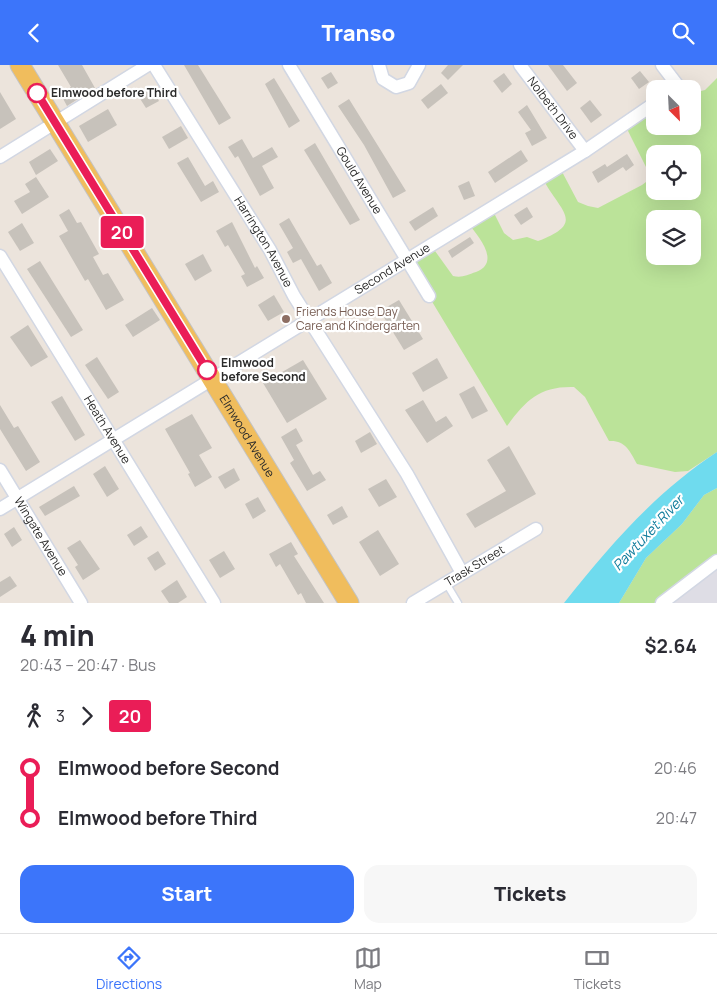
<!DOCTYPE html>
<html lang="en">
<head>
<meta charset="utf-8">
<style>
  body { margin:0; font-family:Manrope,sans-serif; background:#f7f7f7; color:#2b2b33; height:100vh; display:flex; flex-direction:column; font-size:19px; white-space:nowrap }
  * { box-sizing:border-box; margin:0 }
  p { font-size:16px; color:#7c7c81 }
  .icon { flex:none; width:28px; height:28px; fill:none; stroke:currentColor; stroke-width:2; stroke-linecap:round; stroke-linejoin:round }
  .map { position:relative; height:538px; overflow:hidden }
  .panel { display:flex; flex-direction:column; background:#fff; flex:1 }
  .panel>* { flex:none }
  .badge { padding:0 10px; border-radius:4px; font-size:18px; line-height:32px }
  .needle { width:32px; rotate:156deg }
  .fabs { position:absolute; left:646px; top:15px; display:grid; gap:10px }
  .fabs a { display:grid; place-items:center; width:55px; height:55px; border-radius:10px; background:#fff; box-shadow:0 5px 20px #0002; font-size:25px }
  .map>.badge { position:absolute; translate:-50% -50%; box-shadow:0 0 0 2px #fff }
  .legs { display:flex; align-items:center; gap:8px; height:55px; padding:0 20px; font-size:16px }
  .legs p { margin-inline-start:auto }
  .overview { display:flex; align-items:center; justify-content:space-between; height:85px; padding:0 20px }
  h1 { font-size:28px; font-weight:800; line-height:38px }
  .cta { display:flex; gap:10px; margin-top:auto; padding:10px 20px }
  .cta a { flex:1; height:58px; border-radius:15px; background:#3c75fa; color:#fff; font-size:20px; font-weight:800; line-height:58px; text-align:center }
  .cta a+a { background:#f7f7f7; color:#2b2b33 }
  ul { padding:0 20px; list-style:none }
  li { display:flex; align-items:center; gap:18px; height:50px; font-size:19px }
  li i { display:grid; place-items:center; width:8px; height:100%; margin:0 6px; background:currentColor }
  li i::after { content:''; width:12px; height:12px; margin:-6px; border:4px solid; border-radius:50%; background:#fff }
  li p { margin-inline-start:auto }
  li:first-child i { background:linear-gradient(#0000 50%,currentColor 0) }
  li:last-child i { background:linear-gradient(currentColor 50%,#0000 0) }
  header { display:flex; justify-content:space-between; align-items:center; height:65px; padding:0 20px; background:#3c75fa; color:#fff; font-size:22px; font-weight:800 }
  .tab-bar { display:flex; justify-content:space-around; align-items:center; height:70px; border-top:1px solid #e1e1e2; background:#fff; font-size:14px; color:#7c7c81 }
  .tab-bar a { display:grid; justify-items:center; gap:2px }
  .tab-bar .current { color:#3c75fa }
  .map>svg:first-child { display:block }
  .industrial { fill:#dedde5 }
  .green { fill:#bbe399; fill-rule:evenodd }
  .water { fill:#6fdbee }
  .building { fill:#c7c2bb }
  .lines { fill:none; stroke-linecap:round; stroke-linejoin:round }
  .lane-casing { stroke:#d2d7e3; stroke-width:9 }
  .street-casing { stroke:#d2d7e3; stroke-width:15 }
  .primary-casing { stroke:#c3c3c3; stroke-width:21 }
  .lane { stroke:#fff; stroke-width:6 }
  .street { stroke:#fff; stroke-width:12 }
  .primary { stroke:#f0bd5d; stroke-width:19 }
  .line-1-casing { stroke:#fff; stroke-width:11 }
  .line-1 { stroke:#ea1d57; stroke-width:8 }
  .stop-1-dot { fill:#fff; stroke:#ea1d57; stroke-width:2.5 }
  .education-dot { fill:#8d6e63; stroke:#fff; stroke-width:2 }
  .labels { text-anchor:middle; stroke-width:4.5; stroke-linejoin:round; paint-order:stroke }
  .stop-label { font-size:12px; font-weight:bold; fill:#2a2a2a; stroke:#fff; text-anchor:start }
  .street-label { font-size:12px; fill:#2a2a2a; stroke:#fff }
  .education-label { font-size:12px; fill:#785e54; stroke:#fff; text-anchor:start }
  .water-label { font-size:14px; font-style:italic; fill:#0d7b9b; stroke:#fff }
</style>
</head>
<body>
<header><svg class="icon" aria-label="back" viewBox="0 0 24 24"><path d="M15 5l-7 7 7 7"/></svg>Transo<svg class="icon" aria-label="search" viewBox="0 0 24 24"><circle cx="10" cy="10" r="6"/><path d="M15 15l6 6"/></svg></header>
<div class="map">
<svg width="717" height="538" viewBox="0 0 717 538">
  <rect width="100%" height="100%" fill="#ece4dc"/>
  <!-- industrial -->
  <path class="industrial" d="M717,496v42h-54z"/>
  <!-- green -->
  <g class="green">
    <path d="M717,13v374l-29,19 -13,1 -38,-8c-7,-13 -12,-24 -28,-23l-24,-44 -11,-10c-34,-1 -48,13 -67,39l-85,-141 -18,-23 26,-18 23,32c9,2 14,-1 23,-4 26,-10 1,-37 -8,-49l23,-16 13,26 9,7 14,-3 11,4c47,-18 24,-28 6,-60l15,-15 19,36 10,4 10,2 44,-23 4,-3 2,-11 -21,-42 28,-28v25h37l1,-33 12,-3zM655,89h37v37h-37zM655,154h37v37h-37z"/>
    <path d="M717,423v73l-54,42h-44l27,-45 36,-34 22,-29z"/>
  </g>
  <!-- water -->
  <path class="water" d="M717,387v36l-13,7 -22,29 -36,34 -27,45h-55c45,-57 92,-111 153,-151z"/>
  <!-- building -->
  <g class="building">
    <path d="M58,0h24l13,23 -28,18 -7,-13 11,-6z"/>
    <path d="M184,0h14l33,53 -12,7z"/>
    <path d="M448,0h15l-15,15 -7,-7z"/>
    <path d="M548,0h15l14,18 -10,8z"/>
    <path d="M640,6l9,11 -10,7 -8,-11z"/>
    <path d="M331,7l7,11 -10,6 -7,-11z"/>
    <path d="M504,8l8,11 -10,9 -9,-12z"/>
    <path d="M274,13l26,43 -11,7 -24,-44z"/>
    <path d="M441,19l7,9 -20,16 -7,-9z"/>
    <path d="M151,22l8,14 -13,7 -9,-14z"/>
    <path d="M0,27l16,27 -16,10z"/>
    <path d="M349,34l57,92 -13,7 -29,-53 -26,-39z"/>
    <path d="M590,35l12,15 -11,8 -11,-15z"/>
    <path d="M527,40l20,33 -15,8 -7,-13 6,-3 -13,-18z"/>
    <path d="M108,44l9,16 -29,17 -9,-16z"/>
    <path d="M181,61l7,12 -19,11 -7,-12z"/>
    <path d="M242,74l11,19 19,-11 6,10 -16,9 12,22 -14,8 -22,-40 -3,2 -7,-11z"/>
    <path d="M315,78l45,77 -10,5 -46,-75z"/>
    <path d="M50,84l8,12 -22,14 -7,-13z"/>
    <path d="M521,85l7,11 -33,22 -7,-11z"/>
    <path d="M627,89l7,11 -8,6 -3,-4 -25,16 -6,-11 13,-8 2,3z"/>
    <path d="M188,92l17,29 8,-5 6,11 -18,10 -24,-39z"/>
    <path d="M36,112l13,20 -27,17 -8,-13 16,-9 -5,-8z"/>
    <path d="M469,116l6,15 -11,4 -6,-14z"/>
    <path d="M433,142l5,9 -23,15 -6,-9z"/>
    <path d="M527,142l6,10 -12,8 -7,-10z"/>
    <path d="M69,144l8,14 4,-1 18,32 -6,3 10,18 5,-2 16,27 -18,10 -18,-31 -3,2 -26,-45 9,-5 -9,-16z"/>
    <path d="M289,153l28,48 4,-2 11,19 -13,8 -18,-32 -8,4 -6,-11 6,-4 -14,-24z"/>
    <path d="M232,157l23,46 2,-2 7,12 -17,9 -6,-11 4,-2 -17,-29 -3,2 -9,-16z"/>
    <path d="M22,158l12,20 -14,8 -12,-19z"/>
    <path d="M470,172l4,6 -22,15 -4,-7z"/>
    <path d="M203,189l9,17 -17,10 -10,-17z"/>
    <path d="M40,196l43,69 -12,7 -44,-68z"/>
    <path d="M274,230l10,17 -16,9 -10,-16z"/>
    <path d="M399,235l24,39 -19,11 -24,-39z"/>
    <path d="M152,243l8,12 -27,17 -8,-12z"/>
    <path d="M28,260l20,32 -17,10 -21,-30z"/>
    <path d="M97,292l22,35 -11,7 -23,-34z"/>
    <path d="M437,293l11,20 -25,14 -11,-19z"/>
    <path d="M303,295l24,39 -40,24 -24,-40z"/>
    <path d="M474,321l14,25 -16,8 -13,-25z"/>
    <path d="M62,331l23,39 -10,6 -24,-39z"/>
    <path d="M423,335l13,22 10,-6 7,10 -26,17 -22,-33z"/>
    <path d="M0,340l14,23 4,-2 22,36 -14,9 -26,-42z"/>
    <path d="M192,349l20,34 -13,7 13,22 -17,10 -7,-13 2,-1 -25,-44z"/>
    <path d="M296,363l7,13 -7,4 17,30 7,-4 6,9 -19,11 -17,-28 4,-3 -13,-23z"/>
    <path d="M370,367l7,12 -16,9 -6,-12z"/>
    <path d="M509,381l27,48 -61,34 -9,-14 40,-23 -19,-31z"/>
    <path d="M105,401l14,23 -12,8 -14,-23z"/>
    <path d="M234,403l6,12 -15,9 -7,-12z"/>
    <path d="M386,414l11,18 -18,10 -11,-18z"/>
    <path d="M74,421l6,10 -35,20 -6,-9z"/>
    <path d="M258,432l8,14 -13,8 -8,-15z"/>
    <path d="M342,441l6,11 -15,8 -6,-10z"/>
    <path d="M141,461l7,11 -14,9 -7,-11z"/>
    <path d="M14,462l8,13 -10,7 -8,-13z"/>
    <path d="M378,465l21,34 -19,12 -21,-34z"/>
    <path d="M80,475l20,29 -17,11 -8,-13 3,-2 -11,-17z"/>
    <path d="M291,477l7,12 -4,2 30,47h-18l-5,-10 -3,2 -18,-31 -4,3 -7,-13z"/>
    <path d="M158,486l8,13 -11,7 -8,-13z"/>
    <path d="M224,486l11,18 -15,9 -11,-18z"/>
    <path d="M10,511l7,10 -17,11v-15z"/>
    <path d="M177,515l10,17 -9,6h-9l-8,-12z"/>
  </g>
  <g class="lines">
    <!-- lane casing -->
    <g class="lane-casing">
      <path id="lane" d="M446,518l12,20"/>
    </g>
    <!-- street casing -->
    <g class="street-casing">
      <g id="street">
        <path id="s1" d="M154,0l116,185 24,46 113,178 55,99"/>
        <path id="s2" d="M289,0l140,231"/>
        <path d="M379,0l4,14 13,8 13,-4 10,-18"/>
        <path id="s3" d="M520,0l65,86"/>
        <path d="M662,0l16,21 -4,3"/>
        <path d="M0,92l148,-92"/>
        <path id="s4" d="M0,191l214,347"/>
        <path id="s5" d="M0,405l81,133"/>
        <path id="s6" d="M0,444l585,-358 70,-48"/>
        <path id="s7" d="M413,538l123,-74"/>
        <path d="M662,538l55,-42"/>
      </g>
    </g>
    <!-- primary casing -->
    <g class="primary-casing">
      <g id="primary">
        <path id="s8" d="M20,0l329,538"/>
      </g>
    </g>
    <!-- lane -->
    <use href="#lane" class="lane"/>
    <!-- street -->
    <use href="#street" class="street"/>
    <!-- primary -->
    <use href="#primary" class="primary"/>
  </g>
  <g class="lines">
    <!-- line-1 casing -->
    <g class="line-1-casing">
      <path id="line-1" d="M37,28l170,277"/>
    </g>
    <!-- line-1 -->
    <use href="#line-1" class="line-1"/>
  </g>
  <!-- markers -->
  <g class="stop-1-dot">
    <circle cx="37" cy="28" r="9"/>
    <circle cx="207" cy="305" r="9"/>
  </g>
  <circle class="education-dot" cx="286" cy="254" r="5"/>
  <g class="labels">
    <!-- stop labels -->
    <g class="stop-label">
      <text x="51" y="32">Elmwood before Third</text>
      <text x="221" y="302">Elmwood<tspan x="221" dy="14">before Second</tspan></text>
    </g>
    <!-- street labels -->
    <g class="street-label">
      <text dy="4" stroke="none"><textPath href="#s3" startOffset="54">Nolbeth Drive</textPath></text>
      <text dy="4" stroke="none"><textPath href="#s2" startOffset="135">Gould Avenue</textPath></text>
      <text dy="4" stroke="none"><textPath href="#s1" startOffset="208">Harrington Avenue</textPath></text>
      <text dy="4" stroke="none"><textPath href="#s6" startOffset="460">Second Avenue</textPath></text>
      <text dy="4" stroke="none"><textPath href="#s4" startOffset="204">Heath Avenue</textPath></text>
      <text dy="4" stroke="none"><textPath href="#s8" startOffset="435">Elmwood Avenue</textPath></text>
      <text dy="4" stroke="none"><textPath href="#s5" startOffset="78">Wingate Avenue</textPath></text>
      <text dy="4" stroke="none"><textPath href="#s7" startOffset="72">Trask Street</textPath></text>
    </g>
    <!-- education labels -->
    <g class="education-label">
      <text x="296" y="251">Friends House Day<tspan x="296" dy="14">Care and Kindergarten</tspan></text>
    </g>
    <!-- water labels -->
    <g class="water-label">
      <text transform="translate(648 468) rotate(-47)" y="5">Pawtuxet River</text>
    </g>
  </g>
</svg>
<div class="fabs">
<a><svg class="needle" viewBox="-14 -14 28 28"><path d="M0-13l5 13h-10z" fill="#e53935"/><path d="M0 13l5-13h-10z" fill="#7c7c81"/></svg></a>
<a><svg class="icon" aria-label="locate" viewBox="0 0 24 24"><circle cx="12" cy="12" r="6"/><path d="M12 2v4M12 18v4M2 12h4M18 12h4"/></svg></a>
<a><svg class="icon" aria-label="layers" viewBox="0 0 24 24"><path d="M12 4l9 5-9 5-9-5zM3 14l9 5 9-5"/></svg></a>
</div>
<b class="badge" style="left:122px;top:167px;background:#ea1d57;color:#fff">20</b>
</div>
<section class="panel">
<div class="overview"><div><h1>4 min</h1><p>20:43 – 20:47 · Bus</p></div><b>$2.64</b></div>
<div class="legs"><svg class="icon" aria-label="walk" viewBox="0 0 24 24"><circle cx="13" cy="4" r="2"/><path d="M13 8l-2 6 4 7M11 14l-3 7M7 12l3-4h3l4 4"/></svg>3<svg class="icon" aria-label="forward" viewBox="0 0 24 24"><path d="M9 5l7 7-7 7"/></svg><b class="badge" style="background:#ea1d57;color:#fff">20</b></div>
<ul>
<li><i style="color:#ea1d57"></i><b>Elmwood before Second</b><p>20:46</p></li>
<li><i style="color:#ea1d57"></i><b>Elmwood before Third</b><p>20:47</p></li>
</ul>
<div class="cta"><a>Start</a><a>Tickets</a></div>
</section>
<nav class="tab-bar">
<a class="current"><svg class="icon" aria-label="directions" viewBox="0 0 24 24"><path d="M12 3l9 9-9 9-9-9zM9 14v-3h6M13 9l2 2-2 2"/></svg>Directions</a>
<a><svg class="icon" aria-label="map" viewBox="0 0 24 24"><path d="M3 6l6-2 6 2 6-2v14l-6 2-6-2-6 2zM9 4v14M15 6v14"/></svg>Map</a>
<a><svg class="icon" aria-label="tickets" viewBox="0 0 24 24"><path d="M3 7h18v10H3zM15 7v10"/></svg>Tickets</a>
</nav>
</body>
</html>
